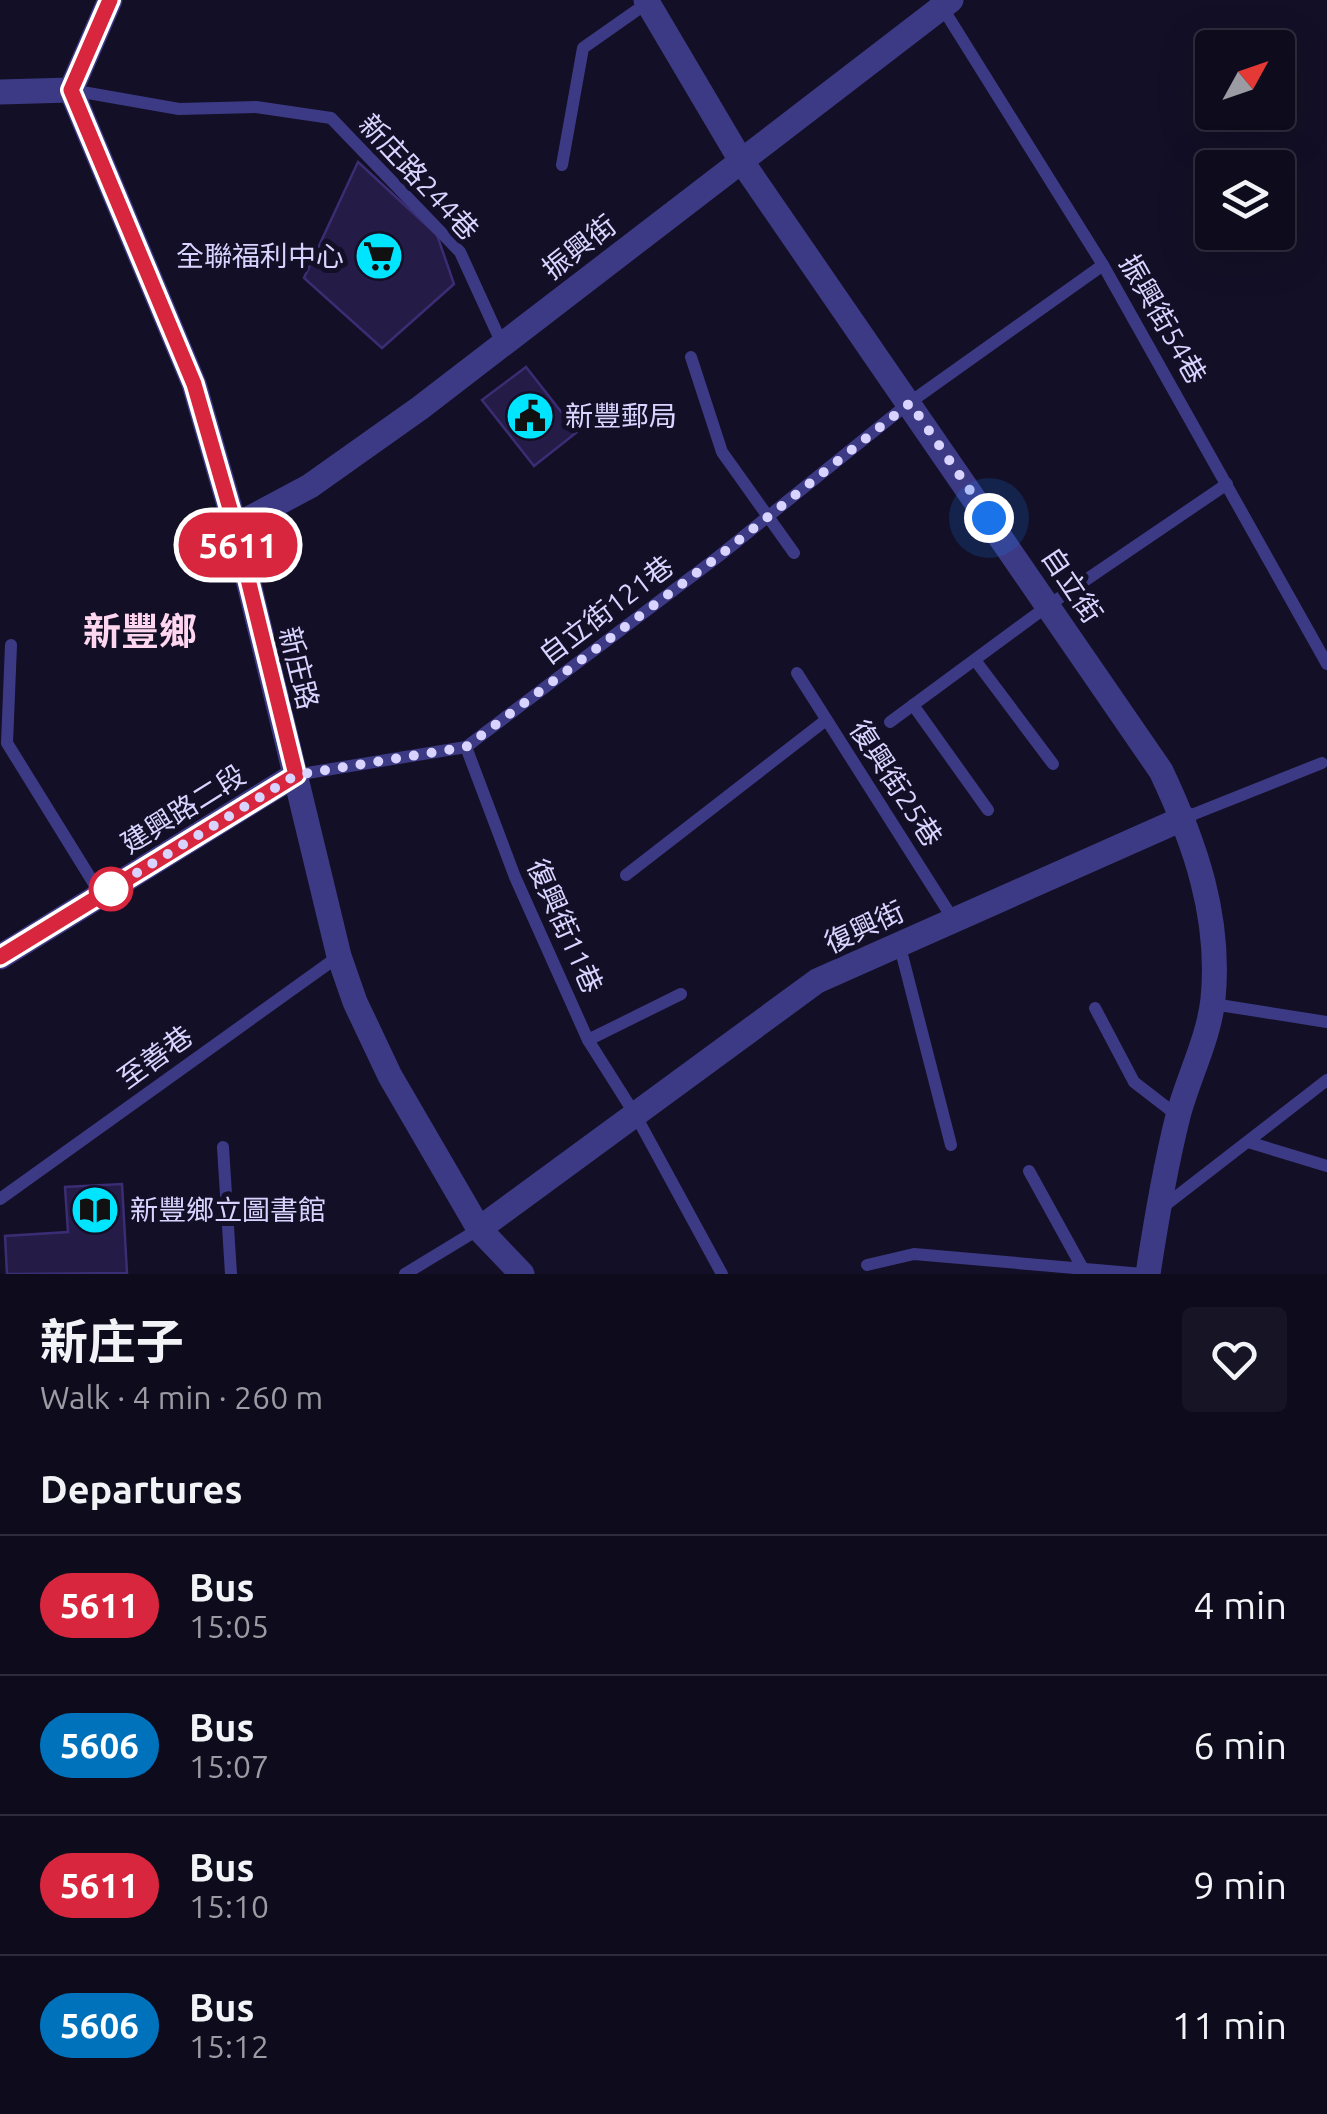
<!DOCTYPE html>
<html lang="en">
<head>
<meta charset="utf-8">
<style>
  body { margin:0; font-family:Ubuntu,"Noto Sans TC",sans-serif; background:#171425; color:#f1f3f6; height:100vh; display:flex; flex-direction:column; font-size:38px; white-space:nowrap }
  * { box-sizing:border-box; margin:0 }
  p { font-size:32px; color:#9b9ba3 }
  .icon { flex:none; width:55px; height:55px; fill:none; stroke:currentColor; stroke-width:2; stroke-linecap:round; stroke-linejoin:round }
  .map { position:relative; height:1274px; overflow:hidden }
  .details { display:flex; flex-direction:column; background:#0e0b1c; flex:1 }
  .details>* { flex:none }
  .badge { padding:0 20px; border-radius:32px; font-size:35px; line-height:65px }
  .needle { width:65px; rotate:50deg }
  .controls { position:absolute; left:1195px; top:30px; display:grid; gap:20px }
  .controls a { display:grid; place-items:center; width:100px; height:100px; border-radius:10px; background:#0e0b1c; box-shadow:0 10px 40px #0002,0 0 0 2px #2e2b3b; font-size:50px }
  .you { position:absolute; width:50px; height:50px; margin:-25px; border:8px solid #fff; border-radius:50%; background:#1a73e8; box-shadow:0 0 0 15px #1a73e833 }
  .map>.badge { position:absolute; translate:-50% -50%; box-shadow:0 0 0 5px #fff }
  h2 { padding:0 40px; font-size:38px; line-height:90px }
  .round { display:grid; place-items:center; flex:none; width:105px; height:105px; border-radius:10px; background:#171425 }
  .overview { display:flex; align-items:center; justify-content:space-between; height:170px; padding:0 40px }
  h1 { font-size:48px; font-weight:700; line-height:75px }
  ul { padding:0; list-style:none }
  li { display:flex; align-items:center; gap:30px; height:140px; padding:0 40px; border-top:2px solid #2e2b3b }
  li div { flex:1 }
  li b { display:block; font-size:38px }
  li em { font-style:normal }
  li .badge { min-width:110px; font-weight:700; text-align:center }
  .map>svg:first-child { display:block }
  .building { fill:#241b47; stroke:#3b2d73; stroke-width:2.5 }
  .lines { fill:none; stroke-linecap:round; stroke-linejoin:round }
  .service { stroke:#3d3a85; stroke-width:12 }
  .minor { stroke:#3d3a85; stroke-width:25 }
  .tertiary { stroke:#3d3a85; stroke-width:25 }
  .line-casing { stroke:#fff; stroke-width:22 }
  .line { stroke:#d7263d; stroke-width:15 }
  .walk { stroke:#d9d4ff; stroke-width:10; stroke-dasharray:0 18 }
  .stop-dot { fill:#fff; stroke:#d7263d; stroke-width:5 }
  .labels { text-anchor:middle; stroke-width:10; stroke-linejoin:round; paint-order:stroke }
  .street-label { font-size:28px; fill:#d9d4ff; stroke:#130f26 }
  .poi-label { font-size:28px; fill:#d9d4ff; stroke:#130f26; text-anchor:start }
  .district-label { font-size:38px; font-weight:bold; fill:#ffd6f0; stroke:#130f26 }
</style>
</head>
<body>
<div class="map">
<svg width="1327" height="1274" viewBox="0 0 1327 1274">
  <rect width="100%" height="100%" fill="#130f26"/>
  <!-- building -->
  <g class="building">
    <path d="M358,162l79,73 17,49 -72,64 -78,-70z"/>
    <path d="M526,367l51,65 -43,34 -52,-66z"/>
    <path d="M122,1184l5,89 -120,1 -2,-38 63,-4 -3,-45z"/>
  </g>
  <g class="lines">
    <!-- service -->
    <g class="service">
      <path d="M942,7l161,258 224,399"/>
      <path d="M71,90l108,19 77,-2 75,11 129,134 43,94"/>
      <path d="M562,165l21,-117 64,-45"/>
      <path d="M691,357l31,95 72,101"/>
      <path d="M11,645l-4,98 94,152"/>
      <path d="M975,660l78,104"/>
      <path d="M797,673l156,246"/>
      <path d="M913,705l75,105"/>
      <path d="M890,722l159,-117 178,-121"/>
      <path d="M466,747l49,130 73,163 48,76 86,158"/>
      <path d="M295,775l171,-28 253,-191 190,-153 194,-138"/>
      <path d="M1184,818l138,-55"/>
      <path d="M626,875l200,-155"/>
      <path d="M899,943l52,202"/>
      <path d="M1213,1004l114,18"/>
      <path d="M1095,1008l39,74 44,34"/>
      <path d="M588,1040l93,-46"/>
      <path d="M1248,1142l79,24"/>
      <path d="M223,1147l8,127"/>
      <path d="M1029,1171l54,98"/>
      <path d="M0,1199l339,-243"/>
      <path d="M1159,1210l168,-130"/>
      <path d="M867,1265l47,-11 229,20"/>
      <path d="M405,1274l74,-45"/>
    </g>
    <!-- minor -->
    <path class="minor" d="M479,1229l338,-248 367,-163"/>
    <!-- tertiary -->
    <g class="tertiary">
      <path d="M110,0l-39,90 123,294 41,142 104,430 16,46 35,74 89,153 43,45"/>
      <path d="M646,0l94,159 421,612c34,72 60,146 52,228 -4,39 -25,79 -35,117 -13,52 -22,105 -30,158"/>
      <path d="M0,92l71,-2"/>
      <path d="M235,526l75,-40 110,-78 531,-408"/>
      <path d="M0,957l295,-182"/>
    </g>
  </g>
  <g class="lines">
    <!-- line casing -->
    <g class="line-casing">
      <path id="line" d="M0,957l296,-182 -61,-249 -41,-142 -123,-294 39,-90"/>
    </g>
    <!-- line -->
    <use href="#line" class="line"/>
    <!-- walk -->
    <path class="walk" d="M111,889l-10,6 195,-120 170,-28 253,-191 191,-153 79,115"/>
  </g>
  <!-- icons -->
  <defs>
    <g id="supermarket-disc" transform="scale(2.5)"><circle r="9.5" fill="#00e5ff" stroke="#130f26"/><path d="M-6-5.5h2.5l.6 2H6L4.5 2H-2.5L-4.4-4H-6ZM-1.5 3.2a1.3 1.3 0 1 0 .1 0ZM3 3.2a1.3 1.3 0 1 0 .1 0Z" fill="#111"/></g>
    <g id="civic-disc" transform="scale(2.5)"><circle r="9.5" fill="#00e5ff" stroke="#130f26"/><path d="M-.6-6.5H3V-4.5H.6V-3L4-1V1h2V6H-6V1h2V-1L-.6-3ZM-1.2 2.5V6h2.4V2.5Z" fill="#111"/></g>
    <g id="library-disc" transform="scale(2.5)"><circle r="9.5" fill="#00e5ff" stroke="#130f26"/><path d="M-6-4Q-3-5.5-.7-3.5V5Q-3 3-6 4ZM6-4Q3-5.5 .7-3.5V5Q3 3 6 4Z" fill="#111"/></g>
  </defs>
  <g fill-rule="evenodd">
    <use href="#supermarket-disc" x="379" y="256"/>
    <use href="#civic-disc" x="530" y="416"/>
    <use href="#library-disc" x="95" y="1210"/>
  </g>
  <!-- markers -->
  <circle class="stop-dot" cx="111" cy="889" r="20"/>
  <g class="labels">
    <!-- street labels -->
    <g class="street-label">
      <text transform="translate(419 177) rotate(47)" y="10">新庄路244巷</text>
      <text transform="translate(579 247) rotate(-38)" y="10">振興街</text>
      <text transform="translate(1163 319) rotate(60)" y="10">振興街54巷</text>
      <text transform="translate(1072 585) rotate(56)" y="10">自立街</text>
      <text transform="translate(606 610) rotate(-37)" y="10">自立街121巷</text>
      <text transform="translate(299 668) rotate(76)" y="10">新庄路</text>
      <text transform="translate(896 783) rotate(57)" y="10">復興街25巷</text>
      <text transform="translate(183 809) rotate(-32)" y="10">建興路二段</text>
      <text transform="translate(565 926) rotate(66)" y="10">復興街11巷</text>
      <text transform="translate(864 927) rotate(-25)" y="10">復興街</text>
      <text transform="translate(155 1057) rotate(-36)" y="10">至善巷</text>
    </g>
    <!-- poi labels -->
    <g class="poi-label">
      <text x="344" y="266" text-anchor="end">全聯福利中心</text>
      <text x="565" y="426">新豐郵局</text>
      <text x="130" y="1220">新豐鄉立圖書館</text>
    </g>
    <!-- district labels -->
    <g class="district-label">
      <text x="140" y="645">新豐鄉</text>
    </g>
  </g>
</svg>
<div class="controls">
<a><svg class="needle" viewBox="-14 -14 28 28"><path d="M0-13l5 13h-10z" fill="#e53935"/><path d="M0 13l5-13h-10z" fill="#9b9ba3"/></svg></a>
<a><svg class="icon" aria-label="layers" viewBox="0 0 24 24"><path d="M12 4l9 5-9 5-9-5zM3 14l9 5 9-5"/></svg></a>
</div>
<div class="you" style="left:989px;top:518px"></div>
<b class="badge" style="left:238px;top:545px;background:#d7263d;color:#fff">5611</b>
</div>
<section class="details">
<div class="overview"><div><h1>新庄子</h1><p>Walk · 4 min · 260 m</p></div><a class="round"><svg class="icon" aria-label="heart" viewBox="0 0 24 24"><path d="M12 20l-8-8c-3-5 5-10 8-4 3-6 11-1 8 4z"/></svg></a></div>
<h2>Departures</h2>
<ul>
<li><span class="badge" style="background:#d7263d;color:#fff">5611</span><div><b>Bus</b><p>15:05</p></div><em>4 min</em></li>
<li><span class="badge" style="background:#0072bc;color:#fff">5606</span><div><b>Bus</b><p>15:07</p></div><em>6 min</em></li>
<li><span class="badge" style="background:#d7263d;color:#fff">5611</span><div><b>Bus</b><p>15:10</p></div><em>9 min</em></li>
<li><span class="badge" style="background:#0072bc;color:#fff">5606</span><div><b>Bus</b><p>15:12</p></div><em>11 min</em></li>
</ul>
</section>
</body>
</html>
